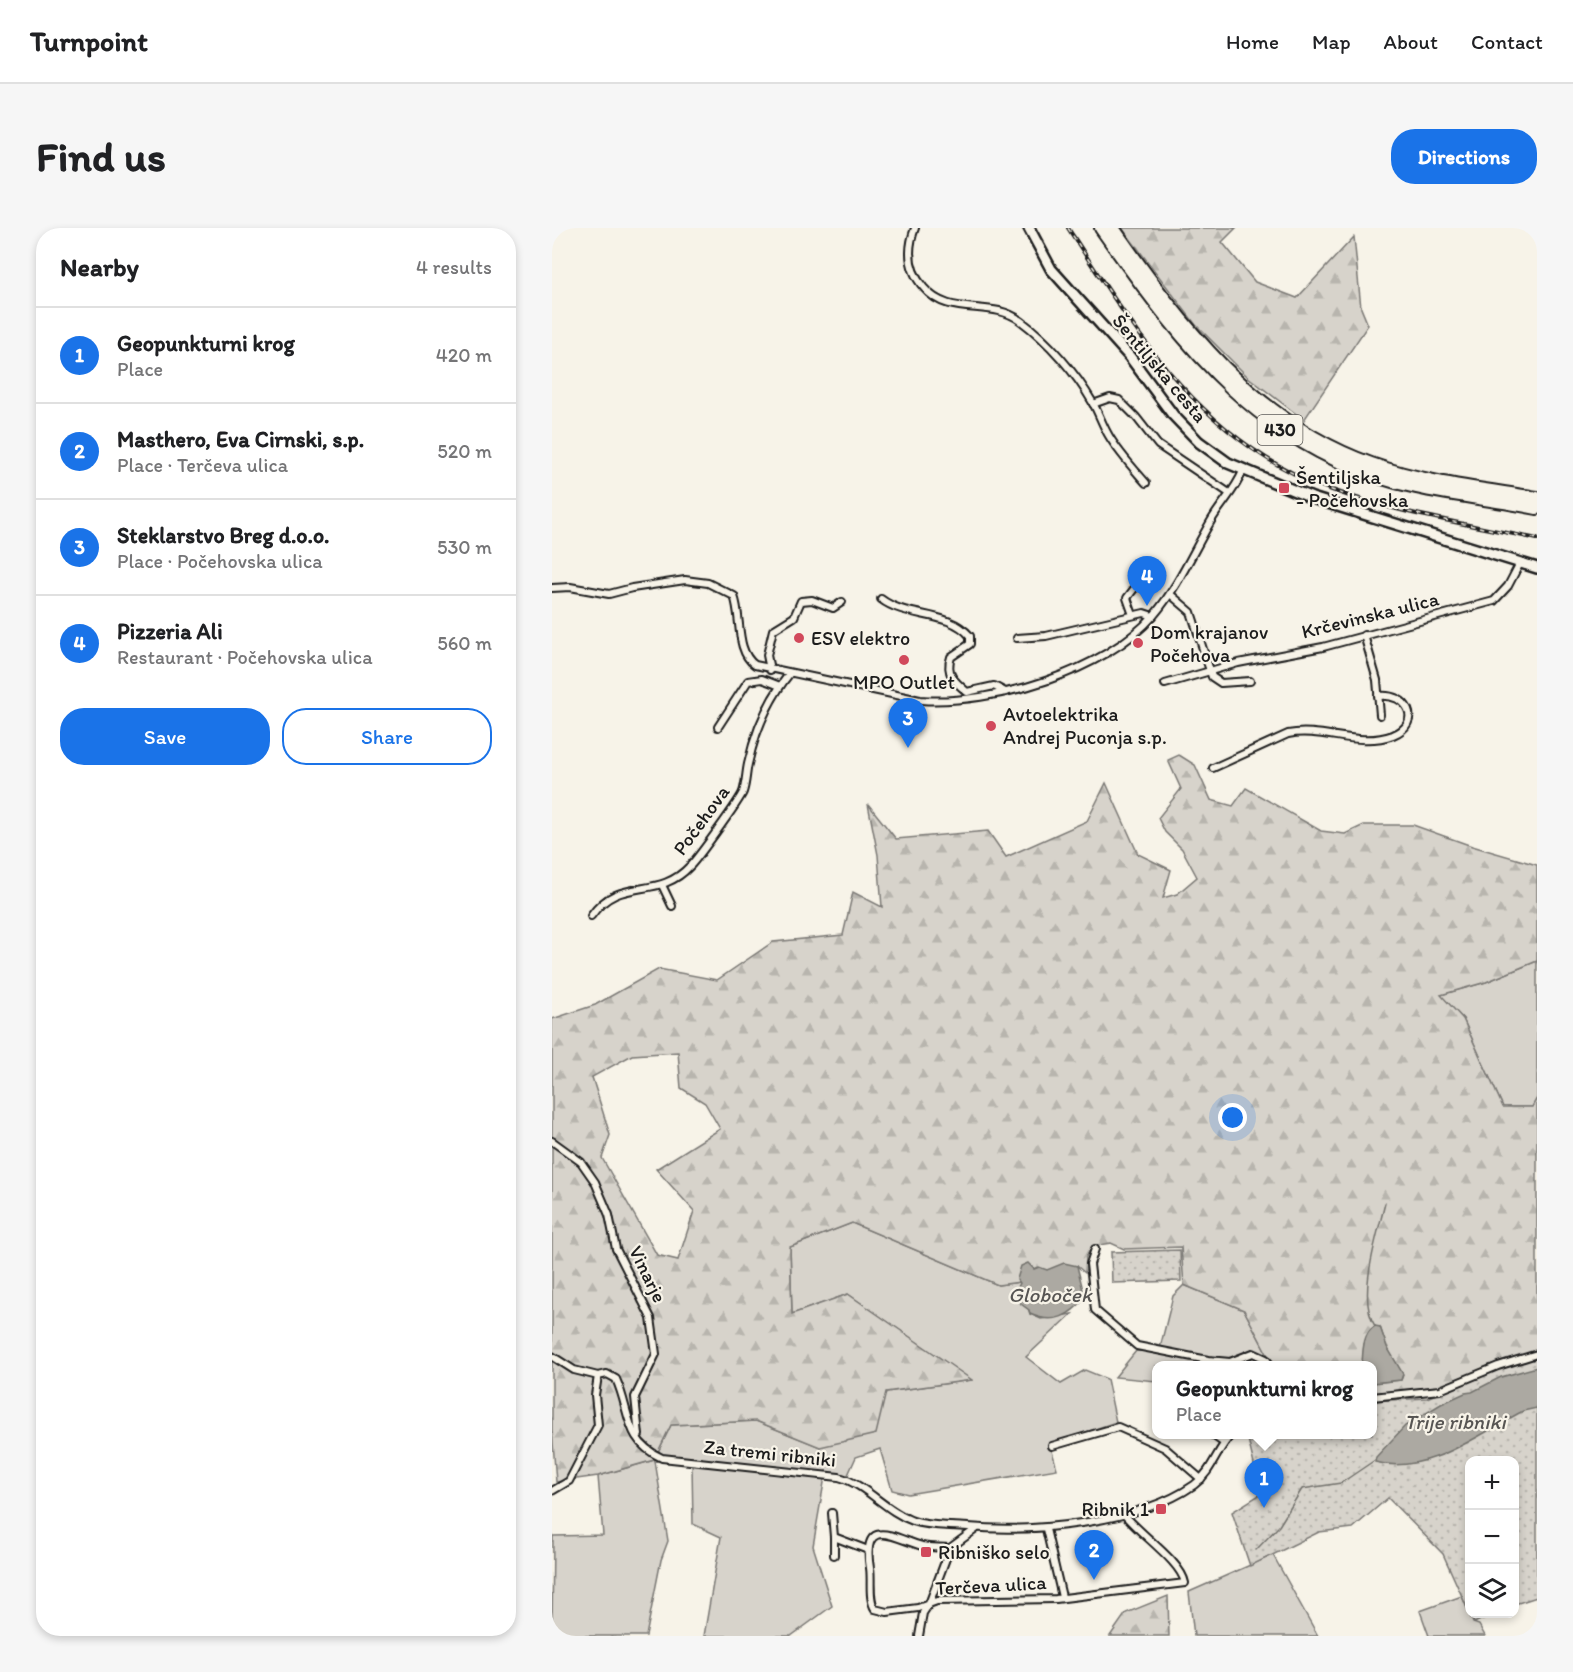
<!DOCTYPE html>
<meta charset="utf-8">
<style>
body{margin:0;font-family:Itim,sans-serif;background:#f6f6f6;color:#202124}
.controls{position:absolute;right:18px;bottom:18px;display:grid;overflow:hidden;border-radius:12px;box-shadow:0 3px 9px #0003}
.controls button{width:54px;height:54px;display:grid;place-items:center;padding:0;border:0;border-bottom:2px solid #e0e0e0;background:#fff;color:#202124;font:30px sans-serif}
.you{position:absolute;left:681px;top:890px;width:21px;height:21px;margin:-15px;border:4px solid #fff;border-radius:50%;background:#1a73e8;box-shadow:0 0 0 9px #1a73e833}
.badge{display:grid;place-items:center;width:39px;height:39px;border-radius:50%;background:#1a73e8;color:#fff;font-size:20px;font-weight:700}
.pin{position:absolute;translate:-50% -50px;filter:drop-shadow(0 2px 3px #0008)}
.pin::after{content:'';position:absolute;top:32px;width:21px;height:18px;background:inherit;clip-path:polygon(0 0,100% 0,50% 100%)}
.popup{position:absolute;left:600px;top:1133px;width:225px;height:78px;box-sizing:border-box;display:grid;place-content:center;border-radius:12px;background:#fff;filter:drop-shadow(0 2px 4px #0005);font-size:20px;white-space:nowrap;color:#757577}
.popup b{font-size:22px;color:#202124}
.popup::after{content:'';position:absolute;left:50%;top:100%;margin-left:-12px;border:12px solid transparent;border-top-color:#fff}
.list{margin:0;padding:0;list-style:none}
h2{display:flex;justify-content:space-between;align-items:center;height:78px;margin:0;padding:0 24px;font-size:26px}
h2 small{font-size:20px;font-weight:400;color:#757577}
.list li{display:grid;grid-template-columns:39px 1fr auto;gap:18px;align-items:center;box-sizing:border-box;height:96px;padding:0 24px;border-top:2px solid #e0e0e0}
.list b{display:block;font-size:22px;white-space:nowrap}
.list p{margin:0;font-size:20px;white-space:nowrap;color:#757577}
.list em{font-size:20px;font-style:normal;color:#757577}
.actions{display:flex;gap:12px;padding:18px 24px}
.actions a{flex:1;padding:14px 0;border:2px solid #1a73e8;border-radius:24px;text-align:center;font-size:21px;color:#1a73e8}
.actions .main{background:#1a73e8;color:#fff}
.icon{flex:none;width:33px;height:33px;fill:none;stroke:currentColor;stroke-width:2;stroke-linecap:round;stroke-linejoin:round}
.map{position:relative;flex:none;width:985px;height:1408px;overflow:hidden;border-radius:24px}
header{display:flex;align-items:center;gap:36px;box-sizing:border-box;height:84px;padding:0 30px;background:#fff;border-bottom:2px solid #e0e0e0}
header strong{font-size:28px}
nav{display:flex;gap:33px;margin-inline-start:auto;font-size:21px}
.intro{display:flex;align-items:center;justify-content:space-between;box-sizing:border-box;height:144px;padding:0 36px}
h1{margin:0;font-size:42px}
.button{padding:15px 27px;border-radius:24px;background:#1a73e8;color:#fff;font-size:21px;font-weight:700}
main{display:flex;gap:36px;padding:0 36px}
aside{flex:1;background:#fff;border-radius:24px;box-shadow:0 3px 9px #0003}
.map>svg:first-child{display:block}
.grass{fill:#d7d3cb;stroke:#7a7874;stroke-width:1.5}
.forest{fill:url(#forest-firs);stroke:#7a7874;stroke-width:1.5;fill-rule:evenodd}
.park{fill:url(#park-dots);stroke:#7a7874;stroke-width:1.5}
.water{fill:#aca9a2;stroke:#72716c;stroke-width:1.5}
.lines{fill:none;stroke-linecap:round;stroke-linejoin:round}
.stream{stroke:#72716c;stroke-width:1.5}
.street-casing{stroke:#1c1c1c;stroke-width:10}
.secondary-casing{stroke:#1c1c1c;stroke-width:14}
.highway-casing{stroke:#1c1c1c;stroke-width:16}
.street{stroke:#f7f3e8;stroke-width:6}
.secondary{stroke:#f7f3e8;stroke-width:9}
.highway{stroke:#f7f3e8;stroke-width:12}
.rail-casing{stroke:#1c1c1c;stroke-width:4}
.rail{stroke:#f7f3e8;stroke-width:1.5;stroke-dasharray:4.5;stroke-linecap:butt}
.poi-dot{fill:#d1495b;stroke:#f7f3e8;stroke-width:2}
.labels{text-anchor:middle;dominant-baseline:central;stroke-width:4.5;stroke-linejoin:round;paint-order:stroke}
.shield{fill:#f7f3e8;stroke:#5e5c59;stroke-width:1.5}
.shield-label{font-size:18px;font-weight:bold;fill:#1c1c1c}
.street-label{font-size:20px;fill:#1c1c1c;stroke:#f7f3e8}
.poi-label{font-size:20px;fill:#1c1c1c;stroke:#f7f3e8;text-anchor:start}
.water-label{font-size:21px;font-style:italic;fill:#565452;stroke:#f7f3e8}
</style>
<header>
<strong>Turnpoint</strong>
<nav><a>Home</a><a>Map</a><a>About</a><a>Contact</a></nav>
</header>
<div class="intro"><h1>Find us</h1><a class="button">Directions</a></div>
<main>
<aside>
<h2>Nearby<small>4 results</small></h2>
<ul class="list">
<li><span class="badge">1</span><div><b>Geopunkturni krog</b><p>Place</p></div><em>420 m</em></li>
<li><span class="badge">2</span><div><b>Masthero, Eva Cirnski, s.p.</b><p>Place · Terčeva ulica</p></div><em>520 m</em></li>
<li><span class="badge">3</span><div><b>Steklarstvo Breg d.o.o.</b><p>Place · Počehovska ulica</p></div><em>530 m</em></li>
<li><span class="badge">4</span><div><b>Pizzeria Ali</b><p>Restaurant · Počehovska ulica</p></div><em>560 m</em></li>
</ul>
<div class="actions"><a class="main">Save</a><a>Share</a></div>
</aside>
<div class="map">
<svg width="985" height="1408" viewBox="0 0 985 1408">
<defs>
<pattern id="forest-firs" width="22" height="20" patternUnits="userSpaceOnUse" patternTransform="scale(1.5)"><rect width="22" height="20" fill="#d7d3cb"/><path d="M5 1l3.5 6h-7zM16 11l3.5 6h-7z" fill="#b8b5ae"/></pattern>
<pattern id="park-dots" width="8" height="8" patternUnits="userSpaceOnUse" patternTransform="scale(1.5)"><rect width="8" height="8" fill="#d7d3cb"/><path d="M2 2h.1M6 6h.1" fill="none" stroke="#b8b5ae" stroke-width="1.8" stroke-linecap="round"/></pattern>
</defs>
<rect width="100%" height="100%" fill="#f7f3e8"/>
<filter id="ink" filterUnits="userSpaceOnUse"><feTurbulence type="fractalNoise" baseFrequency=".0167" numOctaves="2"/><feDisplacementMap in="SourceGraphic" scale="12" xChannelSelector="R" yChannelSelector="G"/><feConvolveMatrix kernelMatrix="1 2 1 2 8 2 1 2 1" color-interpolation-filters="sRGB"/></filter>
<g filter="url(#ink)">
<!-- grass -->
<g class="grass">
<path d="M985,733V870L980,879H951L911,791L888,767L934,754Z"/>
<path d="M300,995L446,1057L468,1054L478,1086L489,1091L520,1086L474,1129L509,1156L533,1142L555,1151L564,1194L498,1216L505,1241L356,1266L340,1262L328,1221L304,1229L295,1249L274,1243L261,1318L280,1378L239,1408H152L169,1309L141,1296L140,1236L103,1233L116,1313L109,1332L94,1408H0L1,1308L51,1307L46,1248L102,1232L119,1197L204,1193L268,1219L334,1164L419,1152L296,1066L240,1086L238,1019Z"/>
<path d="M632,1057L692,1082L721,1137L604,1138V1153L563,1149L584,1123L607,1124L621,1068Z"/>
<path d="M721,1327L766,1408H642L637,1364Z"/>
<path d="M910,1368L921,1395L927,1397L933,1408H877L868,1383Z"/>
</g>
<!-- forest -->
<g class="forest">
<path d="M570,0H684L670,14L703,54L745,70L802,9L809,80L816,97L752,192L696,149L644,97Z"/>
<path d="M627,527L643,537L659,572L681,578L694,560L769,603L793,606L812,597H861L920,618L985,637V733L934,754L889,767L911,791L951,879H980L985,870V1123L938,1137L887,1161L820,1166V1155L849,1152L851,1147L835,1120L828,1099L812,1116L810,1137H721L692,1082L632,1057L629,1019L572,1021L559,1015L540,1018L534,1029L533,1045L525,1038L468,1054L446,1057L300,995L238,1019L240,1086L296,1066L420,1152L334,1164L324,1206L268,1219L204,1193L119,1197L102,1232L46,1248L4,1254L0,1201V791L43,777L107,741L165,752L221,714L291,707L301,664L330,679L326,627L316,576L344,611L436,603L454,629L535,593L554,555L586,626L619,642L611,670L625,666L645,649L630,621L613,604L606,590L629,561L616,532ZM126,824L129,860L153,875L168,901L104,941L142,983L126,1032L105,1027L50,930L58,907L40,849L80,827Z"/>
<path d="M616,1368L617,1408H558L574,1385Z"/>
</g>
<!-- park -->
<g class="park">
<path d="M628,1022L629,1053L560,1055L559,1024Z"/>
<path d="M985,1130V1369L963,1376V1232H918V1386H942L922,1395L891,1326L836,1270L801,1300L767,1304L698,1338L680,1284L709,1266L695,1207L820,1206V1173L875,1170L934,1144Z"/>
</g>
<!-- water -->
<g class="water">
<path d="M476,1035L482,1041L487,1039L495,1042L512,1035L525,1038L533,1070C518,1088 502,1097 478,1086L477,1082L469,1076L464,1063L468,1055L465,1051L469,1038Z"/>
<path d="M823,1098L828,1099L835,1119L851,1146L849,1152L820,1155V1138L810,1137C811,1124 810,1106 823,1098Z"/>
<path d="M985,1139V1180L971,1183C927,1206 875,1248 823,1234L824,1229L853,1198L889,1176L913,1165L920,1164L949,1149Z"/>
</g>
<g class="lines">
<!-- stream -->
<g class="stream">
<path d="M823,1098C804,1070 826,1006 833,975"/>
<path d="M704,1322L727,1298L750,1261L789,1255L823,1232"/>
</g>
<!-- street casing -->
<g class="street-casing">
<g id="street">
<path d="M363,0C355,21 356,42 372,60C398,91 439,70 469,93C496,113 524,145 541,175C547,186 551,198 557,208C567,225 581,240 594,255"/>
<path d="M541,176L558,170L567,172L584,189L606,217L677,265"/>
<path d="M0,360L18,359L57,366L80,360L133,352L156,355L182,368C190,389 183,423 203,437L368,472C441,477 553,444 602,387C626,359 641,324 659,293C669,276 684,261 691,243"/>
<path d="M618,366L639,384L660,449L669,455L698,453"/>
<path d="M329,371C355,391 396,382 418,408V416L399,429C393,446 403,454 415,464L442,458L453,464"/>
<path d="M581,387L575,370L598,340"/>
<path d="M812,407L825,452L828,487"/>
<path d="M465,410L494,408L592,385L601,388"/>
<path d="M218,442L215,427L221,402L242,389L249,373L260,372L281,380L290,374"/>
<path d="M613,456L686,435L771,419L942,373L956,358L968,335"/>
<path d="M166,499L196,453L210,451L228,458"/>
<path d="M661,540L736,506C771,499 806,520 841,507C871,495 856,464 826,468"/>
<path d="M110,657L120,678"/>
<path d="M39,688C68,646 105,674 138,638C146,630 188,572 191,564C194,555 194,545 196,536C203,504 217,471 238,445"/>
<path d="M0,913L29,934L43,954L57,987L64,1021L99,1090L104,1126L83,1169L87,1207L85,1209"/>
<path d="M543,1021L538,1036L543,1082L585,1118L656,1132L678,1134"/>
<path d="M0,1128L22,1142L46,1148"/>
<path d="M678,1134L701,1125L714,1131L719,1138"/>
<path d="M820,1169L888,1162L946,1138L985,1126"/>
<path d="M659,1206L672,1215"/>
<path d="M500,1218L566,1199L613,1220L649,1251"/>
<path d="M0,1263L17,1253L46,1197L43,1167L46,1148L55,1146L64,1151C79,1184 72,1213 110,1230L287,1249C315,1257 333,1283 361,1293C379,1299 397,1297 416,1299C480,1305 588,1295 642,1257C661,1243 664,1222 680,1206"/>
<path d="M280,1285L282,1309L316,1322"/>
<path d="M494,1301L510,1369"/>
<path d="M398,1320C389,1319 379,1320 370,1318C344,1311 309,1286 318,1340C320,1352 316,1370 323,1381L335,1384L366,1380L385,1373L504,1371L633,1355C629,1333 586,1305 571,1285"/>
<path d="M282,1327V1309"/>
<path d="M367,1408L371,1385L377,1376L398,1320L424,1301"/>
</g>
</g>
<!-- secondary casing -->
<g class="secondary-casing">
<path id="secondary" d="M477,0L499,41L578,129L621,187L647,214L676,235L760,270L985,340"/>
</g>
<!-- highway casing -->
<g class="highway-casing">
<g id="highway">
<path d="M549,0C633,119 713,226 864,259C904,268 945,272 985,280"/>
<path d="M561,0C629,98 703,195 819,236C872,255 930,261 985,270"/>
</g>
</g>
<!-- street -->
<use href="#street" class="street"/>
<!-- secondary -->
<use href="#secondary" class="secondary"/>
<!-- highway -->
<use href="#highway" class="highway"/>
<!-- rail casing -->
<g class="rail-casing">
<path id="rail" d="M516,0C585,107 652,215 777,261C844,285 916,296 985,311"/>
</g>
<!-- rail -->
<use href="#rail" class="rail"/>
</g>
</g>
<!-- markers -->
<g class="poi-dot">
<rect x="726" y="254" width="12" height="12" rx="3"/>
<circle cx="247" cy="410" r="6"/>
<circle cx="586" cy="415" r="6"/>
<circle cx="352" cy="432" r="6"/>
<circle cx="439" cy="498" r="6"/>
<rect x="603" y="1275" width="12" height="12" rx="3"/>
<rect x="368" y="1318" width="12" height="12" rx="3"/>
</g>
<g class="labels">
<!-- shield labels -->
<rect class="shield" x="705.5" y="187" width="45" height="30" rx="4.5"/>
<g class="shield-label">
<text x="728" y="202">430</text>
</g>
<!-- street labels -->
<g class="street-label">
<text transform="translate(608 140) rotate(50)">Šentiljska cesta</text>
<text transform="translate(818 387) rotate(-14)">Krčevinska ulica</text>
<text transform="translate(149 592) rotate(-54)">Počehova</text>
<text transform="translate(96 1046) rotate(64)">Vinarje</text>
<text transform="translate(218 1225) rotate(6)">Za tremi ribniki</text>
<text transform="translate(439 1357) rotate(-3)">Terčeva ulica</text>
</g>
<!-- poi labels -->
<g class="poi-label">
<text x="744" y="249">Šentiljska<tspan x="744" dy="23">- Počehovska</tspan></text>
<text x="598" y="404">Dom krajanov<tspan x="598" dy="23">Počehova</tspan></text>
<text x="259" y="410">ESV elektro</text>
<text x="352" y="454" text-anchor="middle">MPO Outlet</text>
<text x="451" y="486">Avtoelektrika<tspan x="451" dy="23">Andrej Puconja s.p.</tspan></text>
<text x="597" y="1281" text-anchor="end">Ribnik 1</text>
<text x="386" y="1324">Ribniško selo</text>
</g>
<!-- water labels -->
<g class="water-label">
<text x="498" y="1066">Globoček</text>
<text x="903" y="1193">Trije ribniki</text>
</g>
</g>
</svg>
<div class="controls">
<button>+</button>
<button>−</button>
<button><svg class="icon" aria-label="layers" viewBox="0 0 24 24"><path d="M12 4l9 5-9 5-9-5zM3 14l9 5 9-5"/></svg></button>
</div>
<div class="you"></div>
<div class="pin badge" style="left:712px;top:1280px">1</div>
<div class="popup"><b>Geopunkturni krog</b>Place</div>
<div class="pin badge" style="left:542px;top:1352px">2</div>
<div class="pin badge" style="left:356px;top:520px">3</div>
<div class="pin badge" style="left:595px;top:378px">4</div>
</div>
</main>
